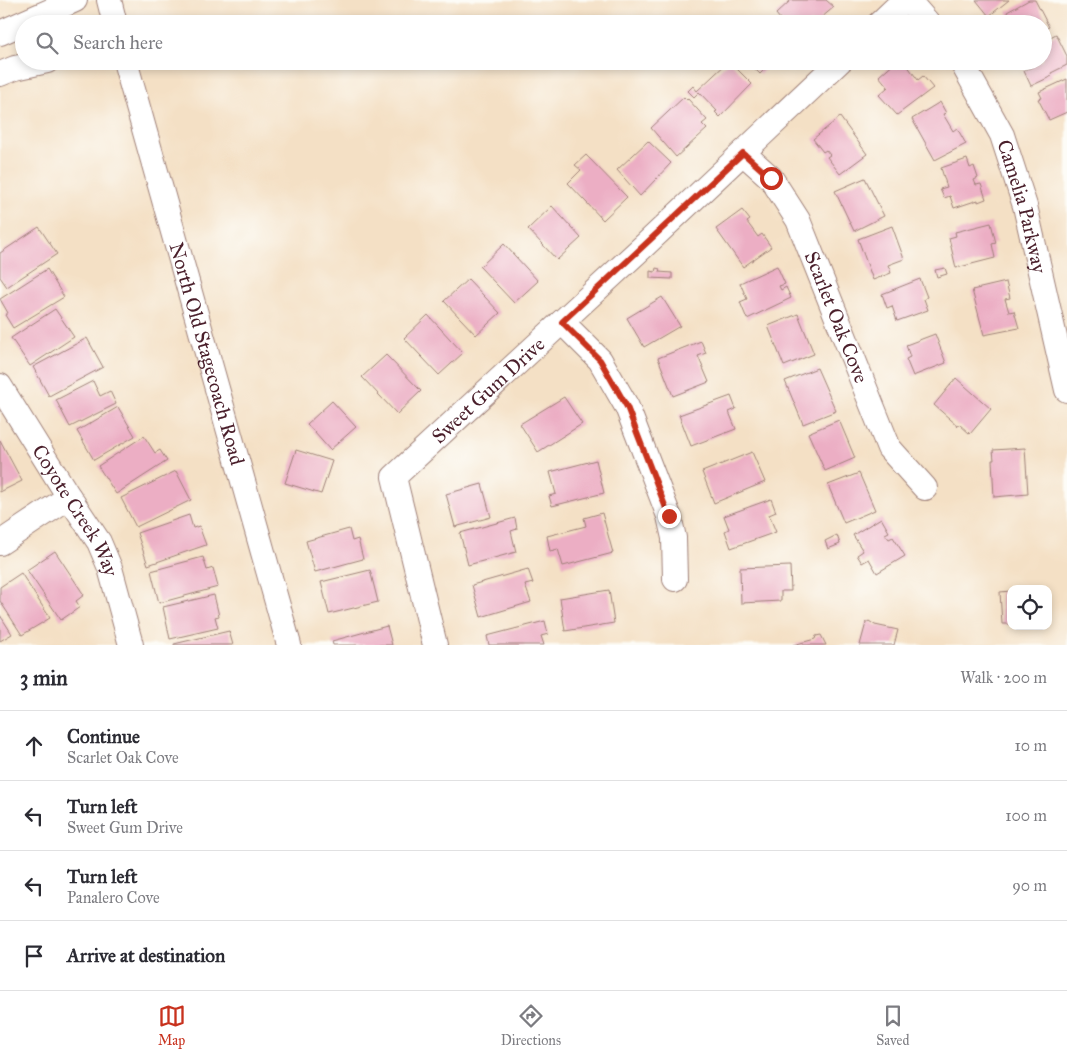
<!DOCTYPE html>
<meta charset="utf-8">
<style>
body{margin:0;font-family:"IM FELL Great Primer",serif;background:#f7f7f7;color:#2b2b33}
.controls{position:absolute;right:15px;bottom:15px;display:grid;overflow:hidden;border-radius:10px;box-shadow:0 2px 8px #0003}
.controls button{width:45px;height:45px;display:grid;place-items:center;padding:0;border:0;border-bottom:1px solid #e1e1e2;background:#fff;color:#2b2b33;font:25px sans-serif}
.stop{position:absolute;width:15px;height:15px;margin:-11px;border:4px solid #c8321e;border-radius:50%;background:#fff}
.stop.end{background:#c8321e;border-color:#fff;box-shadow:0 1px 5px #0008}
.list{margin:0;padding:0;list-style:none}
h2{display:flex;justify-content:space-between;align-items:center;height:65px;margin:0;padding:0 20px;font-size:21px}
h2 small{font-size:16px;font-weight:400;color:#7c7c81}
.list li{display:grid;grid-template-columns:32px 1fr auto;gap:15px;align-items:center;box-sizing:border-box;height:70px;padding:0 20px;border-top:1px solid #e1e1e2}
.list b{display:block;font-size:19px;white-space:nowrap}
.list p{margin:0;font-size:16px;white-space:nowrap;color:#7c7c81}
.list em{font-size:16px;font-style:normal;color:#7c7c81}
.icon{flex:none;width:28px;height:28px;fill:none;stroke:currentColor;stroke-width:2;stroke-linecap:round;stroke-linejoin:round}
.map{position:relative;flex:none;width:1067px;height:645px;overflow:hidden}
.search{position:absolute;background:#fff;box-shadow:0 2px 8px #0003;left:15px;right:15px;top:15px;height:55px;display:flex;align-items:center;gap:12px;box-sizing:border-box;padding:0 18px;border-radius:28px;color:#7c7c81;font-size:19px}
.sheet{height:345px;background:#fff}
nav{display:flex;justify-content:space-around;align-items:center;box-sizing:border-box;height:70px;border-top:1px solid #e1e1e2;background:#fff;font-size:14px;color:#7c7c81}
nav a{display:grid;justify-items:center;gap:2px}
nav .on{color:#c8321e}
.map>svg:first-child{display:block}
.building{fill:#ecaec4}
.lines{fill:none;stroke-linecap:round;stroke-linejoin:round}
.minor-casing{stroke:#9f8078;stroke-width:26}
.minor{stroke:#fff;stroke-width:24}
.route{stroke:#c8321e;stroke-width:6}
.labels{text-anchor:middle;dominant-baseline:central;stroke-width:4;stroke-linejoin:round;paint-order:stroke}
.street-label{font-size:20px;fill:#4a1f2b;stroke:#fdfcf7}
</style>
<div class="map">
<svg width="1067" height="645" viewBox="0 0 1067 645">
<rect width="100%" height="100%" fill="#fdfcf7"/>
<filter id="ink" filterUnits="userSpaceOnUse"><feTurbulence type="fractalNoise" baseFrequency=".02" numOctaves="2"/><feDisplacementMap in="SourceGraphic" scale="10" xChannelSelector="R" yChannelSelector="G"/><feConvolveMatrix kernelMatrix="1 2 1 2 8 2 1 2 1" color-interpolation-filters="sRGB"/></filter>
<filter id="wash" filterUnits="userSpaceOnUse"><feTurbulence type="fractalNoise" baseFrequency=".0096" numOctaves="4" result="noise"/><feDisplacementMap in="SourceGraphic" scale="20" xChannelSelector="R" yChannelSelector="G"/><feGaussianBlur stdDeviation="1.12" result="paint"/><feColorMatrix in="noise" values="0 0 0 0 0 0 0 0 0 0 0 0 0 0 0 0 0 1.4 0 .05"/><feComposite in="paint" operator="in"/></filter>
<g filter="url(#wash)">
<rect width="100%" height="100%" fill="#f4e0c5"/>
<g id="blocks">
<!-- building -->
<g class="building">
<path d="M791,0H826L834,7L821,18L823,20L819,24H814L812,22L809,24H784L776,14Z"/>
<path d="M976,0H1009L989,16Z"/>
<path d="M1029,0H1035L1049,27L1043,30V24H1015L1013,20L1011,21L1007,12Z"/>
<path d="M1056,34L1067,56V65L1051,73L1052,76L1031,86L1024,71L1038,63V61H1043V41Z"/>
<path d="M729,61L752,84L720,117L715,112L717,111L699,92L694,97L688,91L693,86L697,91Z"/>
<path d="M747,61H781L774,68L770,64L760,74Z"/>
<path d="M896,61H904L918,80L923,76L933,88L897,115L879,95L888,87L879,76Z"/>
<path d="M1067,79V112L1049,120L1038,99L1042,98L1039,92Z"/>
<path d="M684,97L687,100L688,99L707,120L702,124L707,129L676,157L651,128Z"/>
<path d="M940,102L946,113L943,114L953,131L957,128L966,144L935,160L912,119Z"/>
<path d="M840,117L867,154L840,174L827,157L830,155L826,150L823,152L813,139Z"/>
<path d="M648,141L671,163L640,196L617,170Z"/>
<path d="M586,155L627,197L603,220L568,183L581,170L575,165Z"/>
<path d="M967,159L970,168L974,166L978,178L974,180L976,185L981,184L986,199L978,202V200L954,208L950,196L944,198L940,189L947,187L941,168Z"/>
<path d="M865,178L884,216L854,231L835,191Z"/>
<path d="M552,206L581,238L557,260L528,229Z"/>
<path d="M742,210L750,220L747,222L758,237L762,234L771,247L743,267L716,229Z"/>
<path d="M991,223L996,243L992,244L995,258L956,268L949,238L956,236L955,232Z"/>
<path d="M892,226L904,259L888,265L891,273L873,280L858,239Z"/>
<path d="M39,227L57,254L7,287L0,277V253Z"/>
<path d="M504,244L538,281L514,303L480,267Z"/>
<path d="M777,266L785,284L779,286L781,290L786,287L791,298L747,319L740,302L747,299L740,283Z"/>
<path d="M656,268L660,269L659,272L672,273V279L650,278V271L655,272Z"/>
<path d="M945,268L947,274L937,277L935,270Z"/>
<path d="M47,269L64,297L13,328L5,315L8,313L0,299Z"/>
<path d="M468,279L500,313L476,335L444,301Z"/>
<path d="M920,279L927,297L924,299L928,310L897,321L892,306L887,308L882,294Z"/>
<path d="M1006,282L1010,298L1005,299L1009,312L1014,311L1019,328L984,335L972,290Z"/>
<path d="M662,297L680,326L644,347L627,318Z"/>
<path d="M55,309L74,337L30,366L11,338Z"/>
<path d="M798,314L814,354L784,366L768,326Z"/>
<path d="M428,315L463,353L439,375L404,338Z"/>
<path d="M935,334L946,363L913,376L906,359L910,357L906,345Z"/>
<path d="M87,338L103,367L49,396L33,367Z"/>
<path d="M701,341L706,353L698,356L709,382L673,396L658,358Z"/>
<path d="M386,355L421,391L397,414L362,377Z"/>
<path d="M817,368L836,411L803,424L785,381Z"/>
<path d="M956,378L991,409L970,434L959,424L958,426L934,405Z"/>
<path d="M93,381L100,396L110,391L116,404L70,427L56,400Z"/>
<path d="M731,396L736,409L729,412L736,429L691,446L679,415Z"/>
<path d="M564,397L582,424L538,452L520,424Z"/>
<path d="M332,401L356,427L330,450L307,424Z"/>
<path d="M118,407L135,436L94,460L77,431Z"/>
<path d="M839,420L855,458L825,471L808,433Z"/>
<path d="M144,436L155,453L160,450L167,461L116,494L98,466Z"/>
<path d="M0,440L22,481L0,492Z"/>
<path d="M1025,448L1028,494L994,497L992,460H994L993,450Z"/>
<path d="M296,450L332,461L321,494L285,483Z"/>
<path d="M752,452L765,482L714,503L702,472Z"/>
<path d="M596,460L604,493L552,506L549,496L556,494L550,472Z"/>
<path d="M176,471L191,500L136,527L121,498Z"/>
<path d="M859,473L875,510L844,523L828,485Z"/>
<path d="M482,484L491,517L455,527L446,494Z"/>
<path d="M771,499L776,512L769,515L776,532L731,548L725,531L729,529L724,516Z"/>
<path d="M602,513L613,553L563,566L558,549L550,551L547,536L586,526L584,518Z"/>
<path d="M189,515L193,528L199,526L206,545L148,565L137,533Z"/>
<path d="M515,518L517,529L511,531L516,552L468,565L460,533Z"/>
<path d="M881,518L889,532L885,534L889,539L893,537L905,556L877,573L869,559L862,563L857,555L863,551L853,535Z"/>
<path d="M349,529L352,541L358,539L363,559L315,572L306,541Z"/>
<path d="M837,535L840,544L828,549L825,541Z"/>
<path d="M55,551L84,595L76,601L80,607L61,620L27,570Z"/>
<path d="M203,557L207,570L213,568L218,587L159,603L151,571Z"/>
<path d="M790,566L791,591H781V601L741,603L740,568Z"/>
<path d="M528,569L533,583L525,585L531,602L481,617L472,585Z"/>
<path d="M370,570L378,602L329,614L321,582Z"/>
<path d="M21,573L50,618L22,635L0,601V587Z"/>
<path d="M609,590L614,623L565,631L560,598Z"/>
<path d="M1011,591V624H1002L1000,592Z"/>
<path d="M214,595L219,616L215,617L218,628L170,639L163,607Z"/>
<path d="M0,615L12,634L0,641Z"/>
<path d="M545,621L548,634L541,636L544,645H489L487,636Z"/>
<path d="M869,621L875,625L898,630L894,645H860L866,623Z"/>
<path d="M387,626L392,645H333L332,641Z"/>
<path d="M229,631L233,645H174V644Z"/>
<path d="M821,635L826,645H793L815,639L816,636Z"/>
</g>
</g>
</g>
<g filter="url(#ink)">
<use href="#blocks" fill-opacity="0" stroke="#9f8078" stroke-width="1"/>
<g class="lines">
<!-- minor casing -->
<g class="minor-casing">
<g id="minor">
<path d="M109,0L115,24"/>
<path d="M908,0L929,24"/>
<path d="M879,24L904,0"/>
<path d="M0,33L75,0"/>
<path id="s1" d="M125,61L289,645"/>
<path id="s2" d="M961,61L1002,135L1025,206L1067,390"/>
<path d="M0,74L15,68L47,61"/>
<path id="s3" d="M743,153L771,178L798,220L889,448L925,488"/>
<path d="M562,322L600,360L627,407L669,516L674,538L675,579"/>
<path id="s4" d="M0,386L69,497L99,542L110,568L131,645"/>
<path d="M0,543L69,497"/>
<path id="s5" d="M435,645L394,477L646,244L840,61"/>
</g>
</g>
<!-- minor -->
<use href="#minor" class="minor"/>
</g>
</g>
<g class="lines" filter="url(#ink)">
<!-- route -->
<path class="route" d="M669,516L627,407L600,360L562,322L743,153L771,178"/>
</g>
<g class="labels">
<!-- street labels -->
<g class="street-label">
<text stroke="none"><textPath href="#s2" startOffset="159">Camelia Parkway</textPath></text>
<text stroke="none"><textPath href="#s3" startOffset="192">Scarlet Oak Cove</textPath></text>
<text stroke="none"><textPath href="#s1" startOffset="304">North Old Stagecoach Road</textPath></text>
<text stroke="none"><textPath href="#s5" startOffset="301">Sweet Gum Drive</textPath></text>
<text stroke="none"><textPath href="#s4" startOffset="146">Coyote Creek Way</textPath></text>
</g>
</g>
</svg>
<div class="controls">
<button><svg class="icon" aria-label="locate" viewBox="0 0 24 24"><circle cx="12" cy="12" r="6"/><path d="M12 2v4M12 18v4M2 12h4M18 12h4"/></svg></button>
</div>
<div class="stop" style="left:771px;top:178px"></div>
<div class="stop end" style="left:669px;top:516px"></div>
<div class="search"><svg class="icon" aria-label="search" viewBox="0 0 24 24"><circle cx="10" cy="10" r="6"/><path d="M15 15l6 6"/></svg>Search here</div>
</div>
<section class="sheet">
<h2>3 min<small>Walk · 200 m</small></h2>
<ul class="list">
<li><svg class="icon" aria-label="ahead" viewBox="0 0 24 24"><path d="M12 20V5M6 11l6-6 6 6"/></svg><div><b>Continue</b><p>Scarlet Oak Cove</p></div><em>10 m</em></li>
<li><svg class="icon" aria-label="left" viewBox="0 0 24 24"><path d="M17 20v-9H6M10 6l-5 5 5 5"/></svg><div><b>Turn left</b><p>Sweet Gum Drive</p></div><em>100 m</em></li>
<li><svg class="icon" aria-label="left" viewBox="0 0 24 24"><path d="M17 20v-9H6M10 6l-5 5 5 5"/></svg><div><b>Turn left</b><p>Panalero Cove</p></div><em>90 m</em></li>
<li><svg class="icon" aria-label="arrive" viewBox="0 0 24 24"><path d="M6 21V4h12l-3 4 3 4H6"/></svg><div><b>Arrive at destination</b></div></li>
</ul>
</section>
<nav>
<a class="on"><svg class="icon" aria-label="map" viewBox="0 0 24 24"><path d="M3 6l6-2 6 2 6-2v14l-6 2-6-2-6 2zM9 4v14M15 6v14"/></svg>Map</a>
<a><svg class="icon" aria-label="directions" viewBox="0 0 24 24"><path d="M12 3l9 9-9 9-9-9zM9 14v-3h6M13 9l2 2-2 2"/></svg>Directions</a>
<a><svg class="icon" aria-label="saved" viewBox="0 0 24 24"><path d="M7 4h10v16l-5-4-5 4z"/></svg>Saved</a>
</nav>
